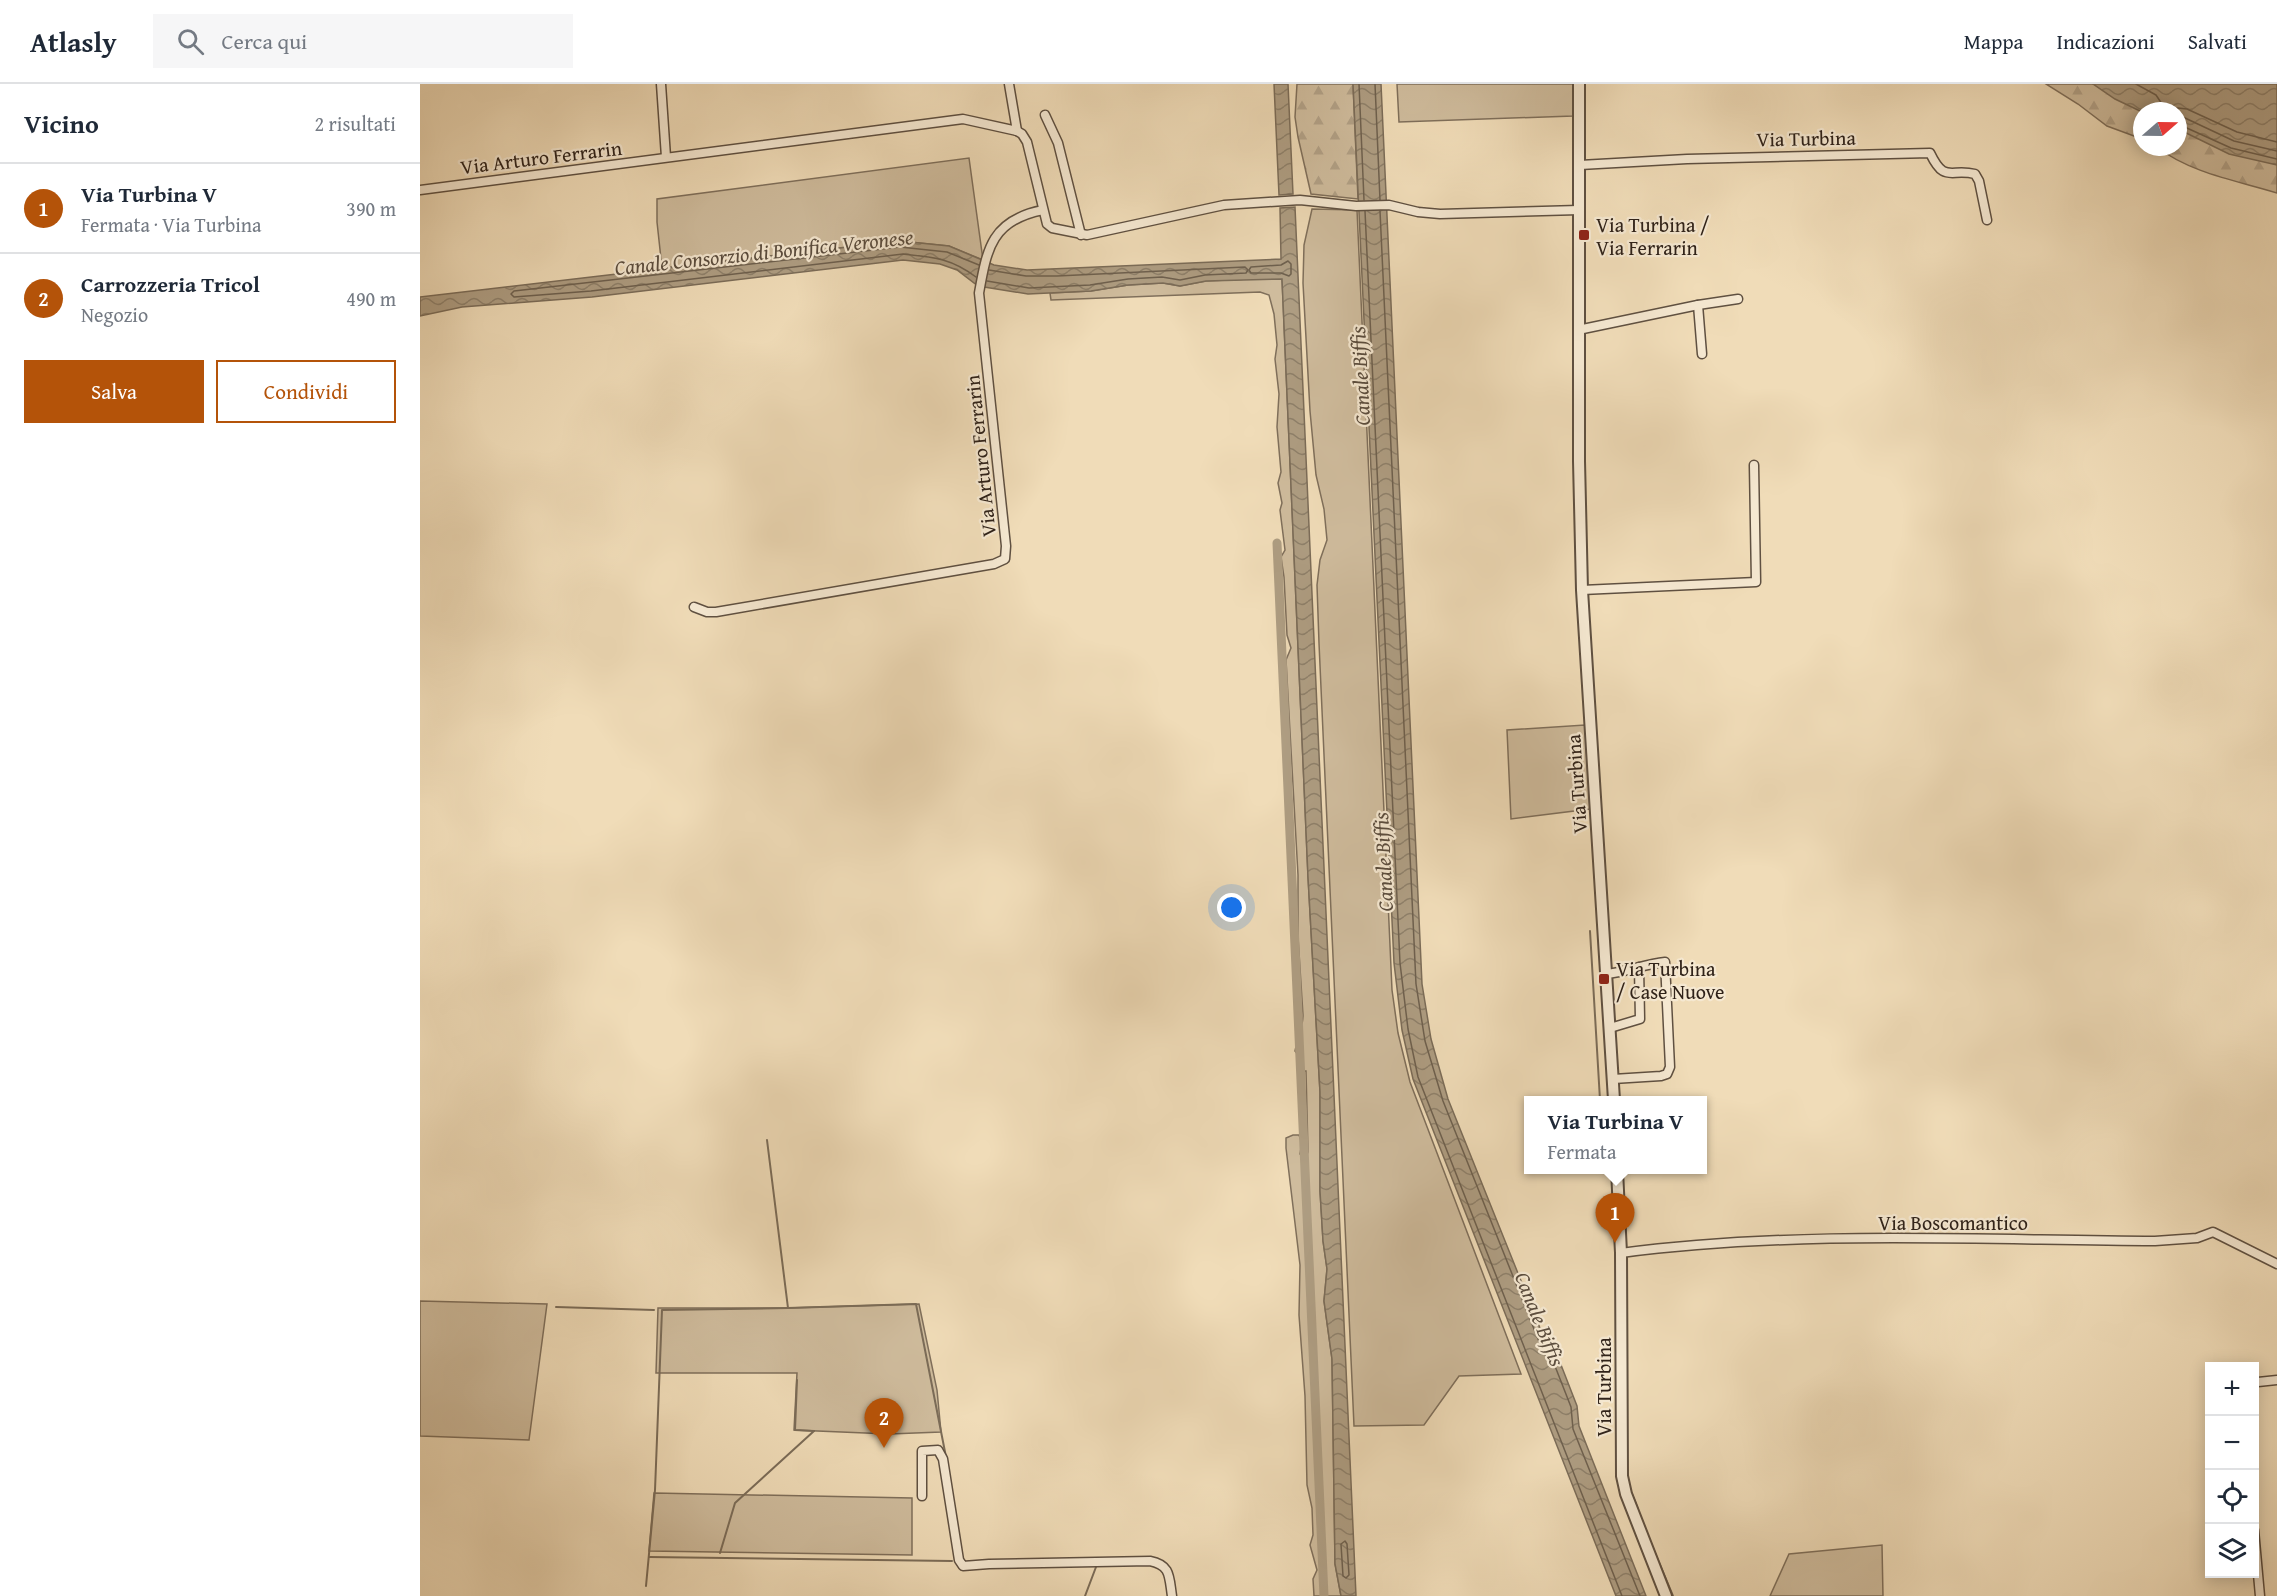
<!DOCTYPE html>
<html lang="it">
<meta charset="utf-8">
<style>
body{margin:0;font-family:"Gentium Book Plus",serif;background:#f6f6f7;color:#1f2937}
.controls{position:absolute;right:18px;bottom:18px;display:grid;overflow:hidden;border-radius:0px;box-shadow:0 3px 15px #0003}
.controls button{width:54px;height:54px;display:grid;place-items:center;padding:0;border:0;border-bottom:2px solid #e0e1e3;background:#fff;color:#1f2937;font:30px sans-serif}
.compass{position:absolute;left:1713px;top:18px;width:54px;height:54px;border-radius:50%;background:#fff;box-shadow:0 3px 15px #0003;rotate:70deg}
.you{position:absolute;left:812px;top:824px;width:21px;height:21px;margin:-15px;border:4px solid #fff;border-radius:50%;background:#1a73e8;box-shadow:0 0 0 9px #1a73e833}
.badge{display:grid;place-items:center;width:39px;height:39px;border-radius:50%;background:#b45309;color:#fff;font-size:20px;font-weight:700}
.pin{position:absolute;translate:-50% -50px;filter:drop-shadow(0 2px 3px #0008)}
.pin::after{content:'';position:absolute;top:32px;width:21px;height:18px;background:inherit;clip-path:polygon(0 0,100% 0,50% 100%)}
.popup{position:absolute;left:1104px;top:1012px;width:183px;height:78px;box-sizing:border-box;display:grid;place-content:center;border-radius:0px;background:#fff;filter:drop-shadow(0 2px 4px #0005);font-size:20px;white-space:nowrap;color:#747a83}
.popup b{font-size:22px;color:#1f2937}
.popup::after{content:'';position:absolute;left:50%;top:100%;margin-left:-12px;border:12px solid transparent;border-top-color:#fff}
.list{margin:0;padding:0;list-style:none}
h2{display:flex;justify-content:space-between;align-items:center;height:78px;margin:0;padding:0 24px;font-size:26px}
h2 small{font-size:20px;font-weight:400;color:#747a83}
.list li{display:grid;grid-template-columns:39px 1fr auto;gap:18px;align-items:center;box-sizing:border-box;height:90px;padding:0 24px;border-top:2px solid #e0e1e3}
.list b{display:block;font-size:22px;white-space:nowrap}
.list p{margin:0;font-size:20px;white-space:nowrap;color:#747a83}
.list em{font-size:20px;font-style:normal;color:#747a83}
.actions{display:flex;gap:12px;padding:18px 24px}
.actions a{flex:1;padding:14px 0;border:2px solid #b45309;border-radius:0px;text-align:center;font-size:21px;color:#b45309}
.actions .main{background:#b45309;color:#fff}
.icon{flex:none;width:33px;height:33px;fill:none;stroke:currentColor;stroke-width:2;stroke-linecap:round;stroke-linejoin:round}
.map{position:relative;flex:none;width:1857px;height:1512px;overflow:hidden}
header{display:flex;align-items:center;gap:36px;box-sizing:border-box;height:84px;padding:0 30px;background:#fff;border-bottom:2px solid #e0e1e3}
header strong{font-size:28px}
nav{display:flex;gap:33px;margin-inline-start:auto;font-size:21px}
.search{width:420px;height:54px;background:#f6f6f7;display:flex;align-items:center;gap:15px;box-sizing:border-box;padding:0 21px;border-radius:0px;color:#747a83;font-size:22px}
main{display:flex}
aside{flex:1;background:#fff}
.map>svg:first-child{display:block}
.grass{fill:#cfbc9d;stroke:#7f6f5b;stroke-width:1.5}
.forest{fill:url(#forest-firs);stroke:#7f6f5b;stroke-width:1.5}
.water{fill:url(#water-waves);stroke:#7b6c58;stroke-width:1.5}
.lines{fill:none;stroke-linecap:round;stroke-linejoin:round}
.shore{stroke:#6e604e;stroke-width:1.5}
.stream{stroke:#7b6c58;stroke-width:2}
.canal{stroke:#ae9d82;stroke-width:9}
.minor-casing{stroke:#5f5041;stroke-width:11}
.tertiary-casing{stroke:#5f5041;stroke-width:14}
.minor{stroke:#f5e8d1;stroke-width:8}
.tertiary{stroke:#f5e8d1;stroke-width:10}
.poi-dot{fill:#8f2418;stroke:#f5e8d1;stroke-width:2}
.labels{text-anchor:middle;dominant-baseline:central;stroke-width:4.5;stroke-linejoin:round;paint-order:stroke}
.street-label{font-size:20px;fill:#2f2219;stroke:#f5e8d1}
.poi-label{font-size:20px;fill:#2f2219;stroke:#f5e8d1;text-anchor:start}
.water-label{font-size:21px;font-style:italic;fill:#5b4d3e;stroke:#f5e8d1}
</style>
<header>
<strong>Atlasly</strong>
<div class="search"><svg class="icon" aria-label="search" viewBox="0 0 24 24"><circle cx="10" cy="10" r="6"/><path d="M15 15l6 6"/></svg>Cerca qui</div>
<nav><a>Mappa</a><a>Indicazioni</a><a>Salvati</a></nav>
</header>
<main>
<aside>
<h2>Vicino<small>2 risultati</small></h2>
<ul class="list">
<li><span class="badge">1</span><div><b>Via Turbina V</b><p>Fermata · Via Turbina</p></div><em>390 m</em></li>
<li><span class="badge">2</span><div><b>Carrozzeria Tricol</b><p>Negozio</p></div><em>490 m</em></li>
</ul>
<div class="actions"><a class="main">Salva</a><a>Condividi</a></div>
</aside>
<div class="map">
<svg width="1857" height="1512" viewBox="0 0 1857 1512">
<defs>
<pattern id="forest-firs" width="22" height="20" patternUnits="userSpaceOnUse" patternTransform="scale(1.5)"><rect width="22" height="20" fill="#cfbc9d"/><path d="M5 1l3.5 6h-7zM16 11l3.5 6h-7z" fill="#b2a187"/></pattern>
<pattern id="water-waves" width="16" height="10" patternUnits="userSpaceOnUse" patternTransform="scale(1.5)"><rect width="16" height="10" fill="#ae9d82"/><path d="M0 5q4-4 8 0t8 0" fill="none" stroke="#8e806a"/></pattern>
</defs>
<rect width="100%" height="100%" fill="#f0dcb8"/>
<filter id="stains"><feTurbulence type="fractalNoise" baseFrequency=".00333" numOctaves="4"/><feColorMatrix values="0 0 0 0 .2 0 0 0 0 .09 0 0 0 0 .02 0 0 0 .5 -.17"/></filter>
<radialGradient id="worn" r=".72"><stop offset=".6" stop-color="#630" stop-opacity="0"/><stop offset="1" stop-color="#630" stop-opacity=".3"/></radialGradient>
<!-- grass -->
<g class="grass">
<path d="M977,0H1153V32L979,38Z"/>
<path d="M549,74L563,176L529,162L480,157L242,184L237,138V115Z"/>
<path d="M892,125L937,126L972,906L978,949L990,998L1101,1290L1039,1292L1004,1341L934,1342L899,559L897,501L900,476L907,456L904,425L896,391L890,327L883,199L884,161Z"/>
<path d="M829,195H862L888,793L900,1008V1107L903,1157L907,1185L904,1217L912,1275L915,1480L921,1512H894L893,1495L897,1486L890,1461L893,1451L892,1424L887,1401L885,1312L879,1231L880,1181L866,1064V1054L873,1051H879L882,1059L880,1070L885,1075L888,1068L886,987H883L877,978L880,973L875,967C878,953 883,944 883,931L878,853V791L866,576L871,564L867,551L864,493L861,473L865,466L860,426L862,419L858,399L861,388L857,343L859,310L855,275L857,261L854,230L849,211L840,208L631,216L630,209L671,207L708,201L743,199L760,202L786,197Z"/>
<path d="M1165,641L1170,725L1091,735L1087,646Z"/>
<path d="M0,1217L127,1220L109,1356L0,1352Z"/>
<path d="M499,1220L517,1306L521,1348L469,1350L374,1346L377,1289H236L238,1224H367Z"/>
<path d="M234,1409L492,1414V1471L229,1467Z"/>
<path d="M1462,1461L1463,1512H1350L1369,1470Z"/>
</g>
<!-- forest -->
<g class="forest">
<path d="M877,0H933L938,115L891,110L878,53L875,33Z"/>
<path d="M1626,0H1713L1722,27V55L1687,42L1658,20Z"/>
<path d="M1758,28L1857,61V109C1818,97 1770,89 1737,63H1758Z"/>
</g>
<!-- water -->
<g class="water">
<path d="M854,0H868L873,110L859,111Z"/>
<path d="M933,0H961L1002,900L1011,955L1028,1015L1130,1269L1136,1268L1157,1322L1159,1342L1226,1512H1196L993,995L982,946L974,879Z"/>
<path d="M1673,0H1857V81L1809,70L1758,45V27L1722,28L1695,15Z"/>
<path d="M875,123L936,1512H921L915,1480L912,1275L904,1217L907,1185L903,1157L900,1107V1008L888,793L862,195L786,197L760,202L743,199L708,201L671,207L608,210L558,202L537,186L520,180L483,176L172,213L42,223L0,232V213L480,157L529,162L574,181L607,186L861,175L860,124Z"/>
</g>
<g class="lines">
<!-- shore -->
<g class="shore">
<path d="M939,0L944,116"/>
<path d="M955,0L960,116"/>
<path d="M1716,0L1736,11L1746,26L1758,24L1767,25L1817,48L1857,58"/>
<path d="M1758,33L1765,34L1814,57L1857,67"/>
<path d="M1758,40L1811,64L1857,75"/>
<path d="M945,127L980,879L988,945L998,993L1202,1512"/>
<path d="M960,127L996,900L1005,957L1023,1017L1124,1270L1133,1277L1151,1323L1153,1345L1220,1512"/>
<path d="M868,177L871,180V190L869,192L861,189H831L829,186L831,183L861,181Z"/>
<path d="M556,193C531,174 513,173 483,170L171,207L94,213L91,210L94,207L480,163L527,168L559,181"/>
<path d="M567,197L609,204L670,201L708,195L742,193L760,196L785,191L826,189L828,186L825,183L637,192H606L569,186"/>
<path d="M925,1457L927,1460L929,1491L926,1494L923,1492L921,1460Z"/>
</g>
<!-- stream -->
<g class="stream">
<path d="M1170,847L1180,1016"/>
<path d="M347,1056L368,1224L496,1220L526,1373"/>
<path d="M136,1223L234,1226"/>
<path d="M377,1296L375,1346L394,1347"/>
<path d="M1210,1405L1218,1425"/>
<path d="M1227,1450L1253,1512"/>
<path d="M300,1469L315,1419L394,1347"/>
<path d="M229,1473L532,1477"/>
<path d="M226,1502L235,1406L242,1226L368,1224"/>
<path d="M665,1512L676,1483"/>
</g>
<!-- canal -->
<path class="canal" d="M857,459L904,1512"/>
<!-- minor casing -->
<g class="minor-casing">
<g id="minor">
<path d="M241,0L246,73"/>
<path d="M589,0L597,47"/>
<path d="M625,31L638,59L661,151"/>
<path d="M1160,81L1267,75L1510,69C1525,100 1530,84 1555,90L1559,97L1567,136"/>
<path d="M0,106L543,35L597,47L602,50L607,58L627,140L632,144L667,151L804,121L880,116L936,122L969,121L998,128L1020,130L1159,126"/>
<path d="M1278,221L1282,270"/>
<path d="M1158,246L1278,221L1318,215"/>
<path d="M1162,506L1336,498L1334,381"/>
<path d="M274,523L287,528H296L574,480L585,475L586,462L559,209C567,164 572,136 623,126"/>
<path d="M1186,890C1207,888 1225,880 1245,878L1250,983L1247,990L1241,992L1193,995"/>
<path d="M1190,944L1220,935L1219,883"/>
<path d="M1201,1169C1377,1146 1557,1156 1735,1157L1777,1154L1793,1148L1857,1180"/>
<path d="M1838,1298L1857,1296"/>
<path d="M502,1412V1367L518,1366L523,1375L539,1476L543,1482L569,1480L730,1477C751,1481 749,1493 752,1512"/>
<path d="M1834,1446L1840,1512"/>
</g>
</g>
<!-- tertiary casing -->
<g class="tertiary-casing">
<g id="tertiary">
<path d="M1159,0V377L1162,506L1194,1016"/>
<path d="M1197,1086L1201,1169L1202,1392L1206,1410L1246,1512"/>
</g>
</g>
<!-- minor -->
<use href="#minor" class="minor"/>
<!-- tertiary -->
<use href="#tertiary" class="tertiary"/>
</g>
<!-- markers -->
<g class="poi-dot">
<rect x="1158" y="145" width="12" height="12" rx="3"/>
<rect x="1178" y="889" width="12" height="12" rx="3"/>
</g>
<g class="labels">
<!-- street labels -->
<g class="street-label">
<text transform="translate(1386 54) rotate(-1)">Via Turbina</text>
<text transform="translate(121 73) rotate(-7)">Via Arturo Ferrarin</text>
<text transform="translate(560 372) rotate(-96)">Via Arturo Ferrarin</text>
<text transform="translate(1156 700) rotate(-94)">Via Turbina</text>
<text x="1533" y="1138">Via Boscomantico</text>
<text transform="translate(1183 1303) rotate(-90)">Via Turbina</text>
</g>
<!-- poi labels -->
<g class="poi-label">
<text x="1176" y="140">Via Turbina /<tspan x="1176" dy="23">Via Ferrarin</tspan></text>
<text x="1196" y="884">Via Turbina<tspan x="1196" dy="23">/ Case Nuove</tspan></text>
</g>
<!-- water labels -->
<g class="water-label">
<text transform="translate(344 168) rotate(-6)">Canale Consorzio di Bonifica Veronese</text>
<text transform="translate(940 292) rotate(-93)">Canale Biffis</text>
<text transform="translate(963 778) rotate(-93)">Canale Biffis</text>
<text transform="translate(1120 1235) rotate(68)">Canale Biffis</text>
</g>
</g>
<rect width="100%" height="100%" filter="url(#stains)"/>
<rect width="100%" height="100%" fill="url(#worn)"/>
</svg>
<div class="controls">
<button>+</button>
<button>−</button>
<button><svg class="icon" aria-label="locate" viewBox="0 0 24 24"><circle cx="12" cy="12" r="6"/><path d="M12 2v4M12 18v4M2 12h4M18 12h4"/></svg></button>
<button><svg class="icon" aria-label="layers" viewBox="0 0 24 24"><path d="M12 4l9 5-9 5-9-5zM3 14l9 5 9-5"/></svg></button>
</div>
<svg class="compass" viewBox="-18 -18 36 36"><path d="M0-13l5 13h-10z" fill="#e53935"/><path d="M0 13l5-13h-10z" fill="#747a83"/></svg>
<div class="you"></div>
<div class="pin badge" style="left:1195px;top:1159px">1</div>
<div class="popup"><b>Via Turbina V</b>Fermata</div>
<div class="pin badge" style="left:464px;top:1364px">2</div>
</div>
</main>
